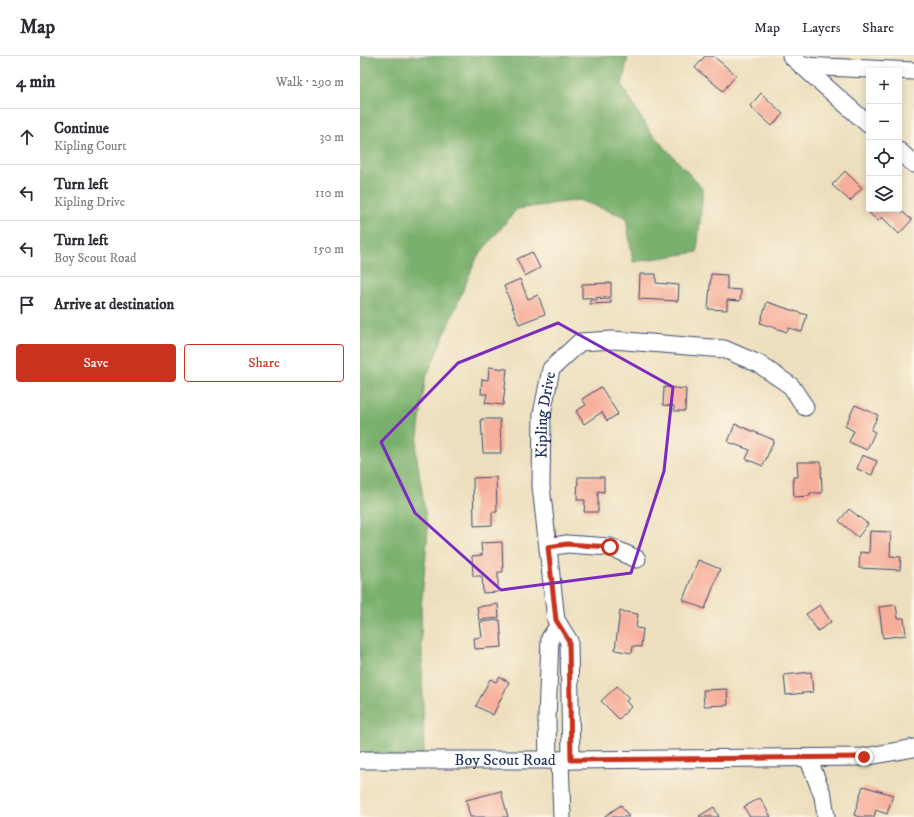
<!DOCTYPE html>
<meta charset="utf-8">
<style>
body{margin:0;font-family:"IM FELL DW Pica",serif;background:#f7f7f7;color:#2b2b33}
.controls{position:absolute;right:12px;top:12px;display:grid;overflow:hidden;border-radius:4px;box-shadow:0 2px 10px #0003}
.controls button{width:36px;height:36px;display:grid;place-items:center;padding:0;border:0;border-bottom:1px solid #e1e1e2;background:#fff;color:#2b2b33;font:20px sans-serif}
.stop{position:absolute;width:12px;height:12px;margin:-9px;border:3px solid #c8321e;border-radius:50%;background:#fff}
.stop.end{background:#c8321e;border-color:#fff;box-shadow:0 1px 4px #0008}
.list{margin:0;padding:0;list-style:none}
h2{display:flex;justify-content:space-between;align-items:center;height:52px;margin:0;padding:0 16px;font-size:17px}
h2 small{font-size:13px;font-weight:400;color:#7c7c81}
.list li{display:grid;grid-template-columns:26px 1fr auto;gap:12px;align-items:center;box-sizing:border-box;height:56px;padding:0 16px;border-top:1px solid #e1e1e2}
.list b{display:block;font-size:15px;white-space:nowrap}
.list p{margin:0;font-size:13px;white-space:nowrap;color:#7c7c81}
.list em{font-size:13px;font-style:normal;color:#7c7c81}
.actions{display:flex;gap:8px;padding:12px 16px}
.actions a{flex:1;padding:9px 0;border:1px solid #c8321e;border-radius:4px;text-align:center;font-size:14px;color:#c8321e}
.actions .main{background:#c8321e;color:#fff}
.icon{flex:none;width:22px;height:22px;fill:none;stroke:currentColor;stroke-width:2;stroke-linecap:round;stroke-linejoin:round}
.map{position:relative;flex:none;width:554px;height:761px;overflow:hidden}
header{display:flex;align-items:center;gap:24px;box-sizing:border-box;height:56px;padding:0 20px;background:#fff;border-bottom:1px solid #e1e1e2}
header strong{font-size:19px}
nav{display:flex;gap:22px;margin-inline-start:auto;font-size:14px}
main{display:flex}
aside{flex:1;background:#fff}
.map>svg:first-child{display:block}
.forest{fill:#7ab06d;stroke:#4a7066}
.building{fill:#f6ae9a}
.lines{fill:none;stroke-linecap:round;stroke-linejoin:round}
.minor-casing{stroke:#3a496c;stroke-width:19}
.minor{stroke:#fff;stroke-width:17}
.route{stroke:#c8321e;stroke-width:5}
.marked{fill:none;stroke:#7b2cbf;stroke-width:3;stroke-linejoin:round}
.labels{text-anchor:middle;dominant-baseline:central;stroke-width:3;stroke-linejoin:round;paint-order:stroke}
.street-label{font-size:16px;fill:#1b2f5e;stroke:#fcf5e5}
</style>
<header>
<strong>Map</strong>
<nav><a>Map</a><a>Layers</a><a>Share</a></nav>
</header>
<main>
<aside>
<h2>4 min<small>Walk · 290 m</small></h2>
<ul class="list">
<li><svg class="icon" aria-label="ahead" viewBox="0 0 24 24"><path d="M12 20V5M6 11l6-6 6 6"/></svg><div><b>Continue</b><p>Kipling Court</p></div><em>30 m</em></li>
<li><svg class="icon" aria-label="left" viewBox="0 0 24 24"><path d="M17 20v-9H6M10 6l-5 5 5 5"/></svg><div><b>Turn left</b><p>Kipling Drive</p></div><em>110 m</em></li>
<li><svg class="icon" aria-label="left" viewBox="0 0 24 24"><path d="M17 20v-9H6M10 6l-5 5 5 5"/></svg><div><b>Turn left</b><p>Boy Scout Road</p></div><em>150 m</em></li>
<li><svg class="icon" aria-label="arrive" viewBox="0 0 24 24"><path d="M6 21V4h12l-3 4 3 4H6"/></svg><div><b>Arrive at destination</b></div></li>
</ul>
<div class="actions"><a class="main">Save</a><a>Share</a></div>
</aside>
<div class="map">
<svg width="554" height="761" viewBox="0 0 554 761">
<rect width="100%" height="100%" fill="#fcf5e5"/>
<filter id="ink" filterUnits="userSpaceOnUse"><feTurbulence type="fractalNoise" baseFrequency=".025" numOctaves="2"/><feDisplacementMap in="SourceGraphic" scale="8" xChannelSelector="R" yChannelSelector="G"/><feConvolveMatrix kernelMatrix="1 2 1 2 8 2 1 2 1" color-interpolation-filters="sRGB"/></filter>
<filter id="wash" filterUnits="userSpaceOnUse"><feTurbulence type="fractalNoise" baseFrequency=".012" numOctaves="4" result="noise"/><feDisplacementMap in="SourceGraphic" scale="16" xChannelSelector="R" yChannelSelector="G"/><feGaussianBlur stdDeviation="0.9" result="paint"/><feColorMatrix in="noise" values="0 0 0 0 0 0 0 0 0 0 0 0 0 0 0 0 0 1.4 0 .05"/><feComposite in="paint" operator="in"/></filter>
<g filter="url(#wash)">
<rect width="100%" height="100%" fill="#eddfbd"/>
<!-- forest -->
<path class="forest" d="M0,0H268L262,30L289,74L343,133L337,196L273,206L266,161L219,144L157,153L117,201L65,324L56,396L68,475L61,552L64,702L0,698Z"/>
<g id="blocks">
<!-- building -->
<g class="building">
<path d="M345,0H353L376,19L363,35L335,12Z"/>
<path d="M401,37L423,58L412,70L390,50Z"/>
<path d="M485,115L502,132L490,145L472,129Z"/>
<path d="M509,152V153H539L552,164L539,178L522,161L518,165L507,155Z"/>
<path d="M172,196L180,212L165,220L157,203Z"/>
<path d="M280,218H296V227L319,229L318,245L279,243Z"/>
<path d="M351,218L367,219V233L381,234L380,245L367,244V254L348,253Z"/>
<path d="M160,223L168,243L178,239L185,258L159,268L144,230Z"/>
<path d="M251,227V241L222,242V228Z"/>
<path d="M251,243V247L230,248V244Z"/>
<path d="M407,246L447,259L442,276L429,272L427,276L400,267Z"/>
<path d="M129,311L147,313L143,349L125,347L127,338H121L122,323L128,324Z"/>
<path d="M241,331L258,358L247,365L242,356L224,368L216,355L226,349L222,343Z"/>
<path d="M304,331L326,333L325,355H314V350L303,349Z"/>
<path d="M495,349L518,359L511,374L515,376L507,394L489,386L494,375L485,370Z"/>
<path d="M121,363H140L141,397H123Z"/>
<path d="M375,368L414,384L403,410L386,403L390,394L368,386Z"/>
<path d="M502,399L517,405L512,419L497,413Z"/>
<path d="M437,406H461L462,437H450V440L434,441L433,421H438Z"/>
<path d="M136,421L137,456H132V469L114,470L113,422Z"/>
<path d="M218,421H244V436L238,435V456H224L225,444H217Z"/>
<path d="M489,453L508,468L498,481L479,465Z"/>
<path d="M510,475L531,476L530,500L541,501L540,514L499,512L500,496L509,497Z"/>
<path d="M142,486L143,516H138V536L123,537L122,520H113L112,500L122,499L121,487Z"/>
<path d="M338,504L360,513L345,553L323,544Z"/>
<path d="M138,548L139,562L119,564L117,551Z"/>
<path d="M460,549L471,566L458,575L446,558Z"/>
<path d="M536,549L538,562H544L546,579L523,582L519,551Z"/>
<path d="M260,555L278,558L276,572L283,573L281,591L273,590L272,597L255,594Z"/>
<path d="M140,564L142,591L115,593L114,582L122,581L120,566Z"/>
<path d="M451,616L453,636L426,639L424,619Z"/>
<path d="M139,621L149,626L133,659L116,650L130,623L136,626Z"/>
<path d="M257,630L269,642L266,645L271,651L259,663L241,645Z"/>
<path d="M367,633L368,649L344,650L343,634Z"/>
<path d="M503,730L533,739L527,758L516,754L514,761H499L494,759Z"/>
<path d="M141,735L148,761H110L106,744Z"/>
<path d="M400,742L411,761H390L384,751Z"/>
<path d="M261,749L269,761H245V760Z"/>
<path d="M354,751L359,761H340L339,760Z"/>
</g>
</g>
</g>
<g filter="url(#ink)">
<use href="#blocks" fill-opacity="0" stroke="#3a496c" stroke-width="1"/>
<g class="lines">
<!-- minor casing -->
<g class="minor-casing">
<g id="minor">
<path d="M431,0L509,69"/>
<path d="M442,10L554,15"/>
<path d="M539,95L554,108"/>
<path d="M188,491L207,488L250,491L277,503"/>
<path d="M448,702L463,740L466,761"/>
<path id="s1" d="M0,704H211L504,701L554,692"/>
<path d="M188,704L187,664L190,582L199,569"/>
<path d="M200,704L202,761"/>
<path id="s2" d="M211,704L209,585L196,564L181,430L182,358L191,313L220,286L253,284L364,293L399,308L431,330L445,351"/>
</g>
</g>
<!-- minor -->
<use href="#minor" class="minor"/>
</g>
</g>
<g class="lines" filter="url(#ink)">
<!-- route -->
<path class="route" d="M250,491L207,488L188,491L196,564L209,585L211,704L504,701"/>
</g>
<!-- marked area -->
<path class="marked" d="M198,267L313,331L304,415L271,517L141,534L55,457L21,386L98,307Z"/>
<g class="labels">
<!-- street labels -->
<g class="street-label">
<text stroke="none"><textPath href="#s2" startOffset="350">Kipling Drive</textPath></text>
<text stroke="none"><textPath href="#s1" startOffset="145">Boy Scout Road</textPath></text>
</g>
</g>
</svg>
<div class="controls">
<button>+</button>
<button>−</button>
<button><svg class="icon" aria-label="locate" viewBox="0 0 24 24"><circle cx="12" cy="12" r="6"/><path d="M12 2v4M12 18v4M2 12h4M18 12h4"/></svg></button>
<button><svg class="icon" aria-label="layers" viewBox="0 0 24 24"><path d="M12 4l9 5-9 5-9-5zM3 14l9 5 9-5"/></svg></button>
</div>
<div class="stop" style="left:250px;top:491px"></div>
<div class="stop end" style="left:504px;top:701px"></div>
</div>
</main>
